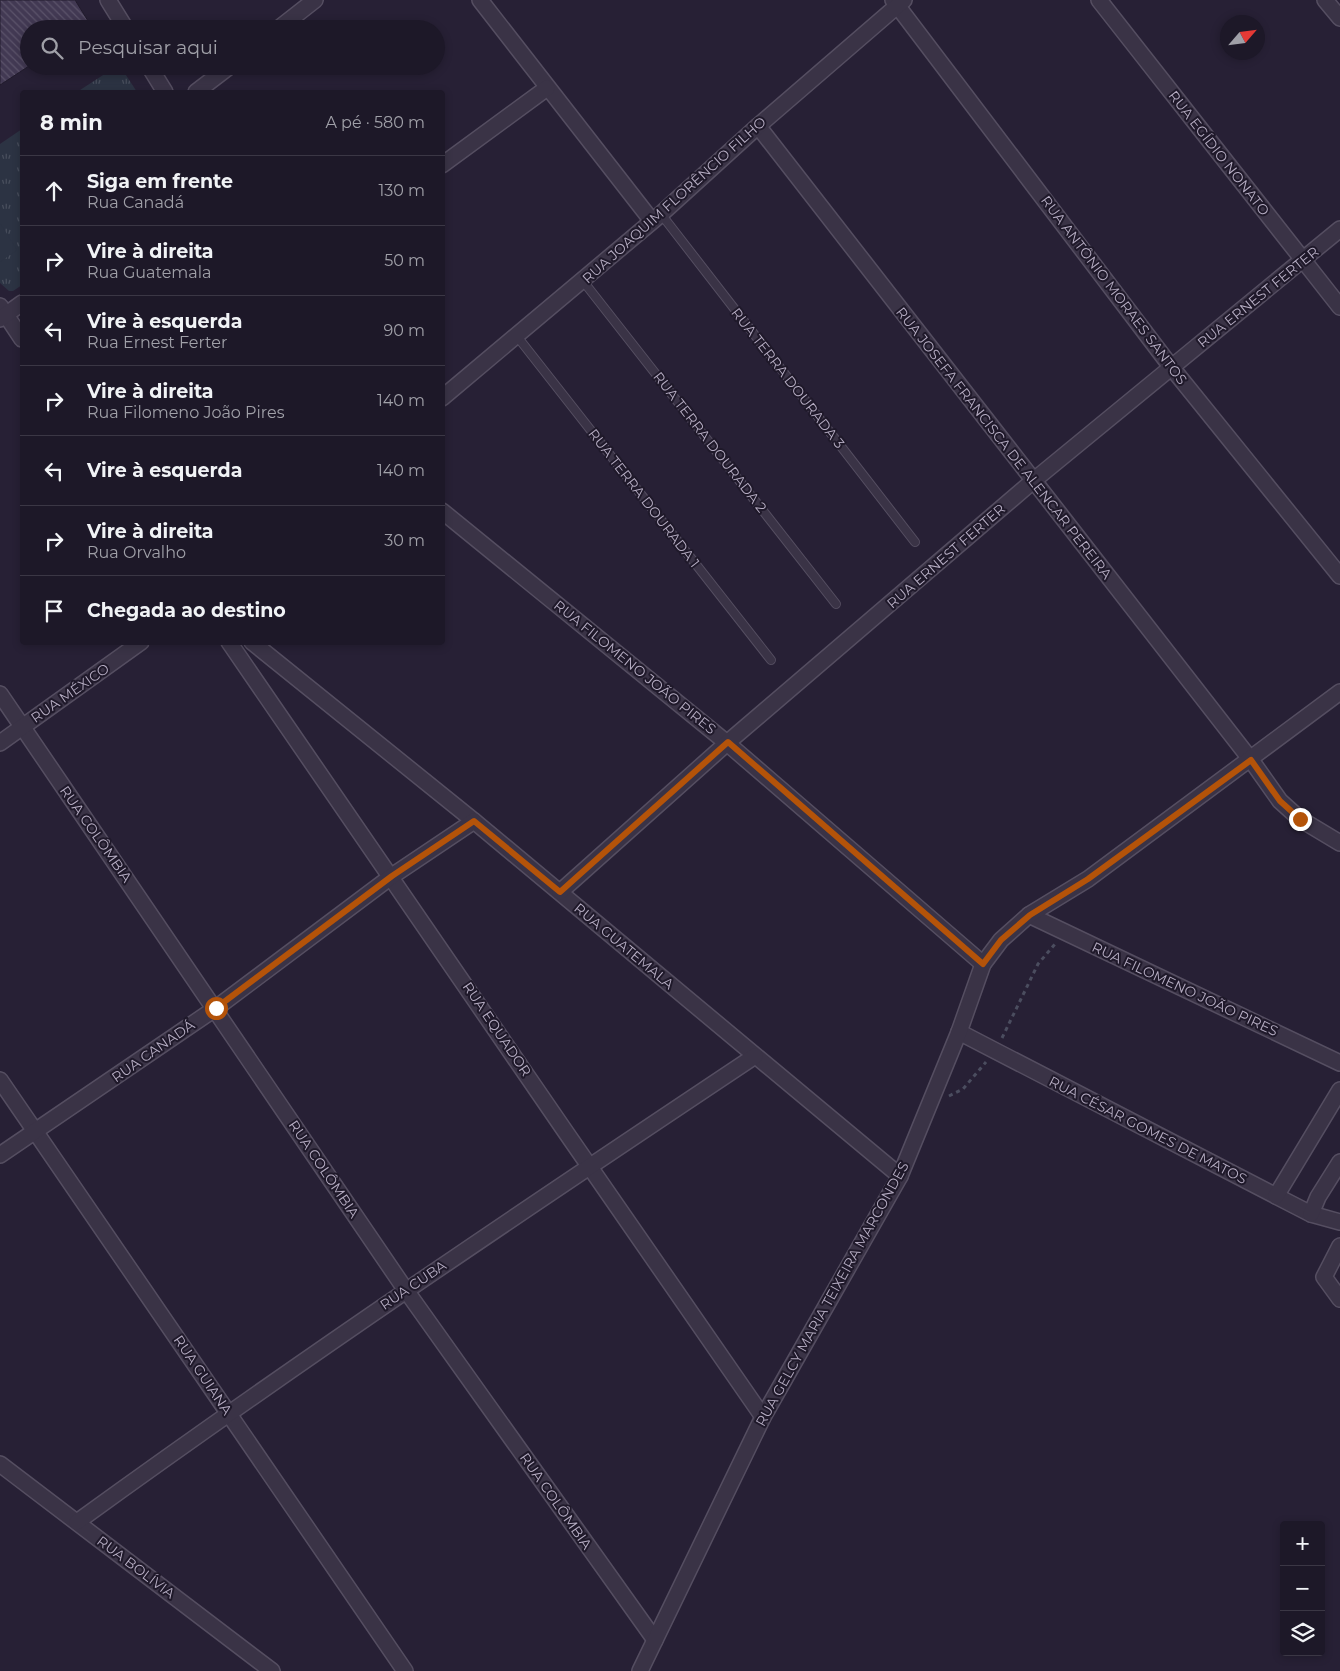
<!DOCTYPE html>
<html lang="pt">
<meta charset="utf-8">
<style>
body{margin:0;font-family:Montserrat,sans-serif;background:#252130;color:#f1f3f6}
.controls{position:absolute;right:15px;bottom:15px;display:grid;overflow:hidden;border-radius:5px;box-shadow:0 2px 8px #0003}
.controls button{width:45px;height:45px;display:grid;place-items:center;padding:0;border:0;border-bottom:1px solid #3b3745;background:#1d1828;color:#f1f3f6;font:25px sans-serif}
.compass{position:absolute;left:1220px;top:15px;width:45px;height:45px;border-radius:50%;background:#1d1828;box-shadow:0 2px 8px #0003;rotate:62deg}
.stop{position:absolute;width:15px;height:15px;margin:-11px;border:4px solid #b45309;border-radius:50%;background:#fff}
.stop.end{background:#b45309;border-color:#fff;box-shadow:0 1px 5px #0008}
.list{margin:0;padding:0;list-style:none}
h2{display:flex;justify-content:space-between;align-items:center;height:65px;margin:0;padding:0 20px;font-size:21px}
h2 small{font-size:16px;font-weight:400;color:#a0a0a8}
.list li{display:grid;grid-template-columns:32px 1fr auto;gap:15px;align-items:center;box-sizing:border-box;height:70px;padding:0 20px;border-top:1px solid #3b3745}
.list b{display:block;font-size:19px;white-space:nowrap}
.list p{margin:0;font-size:16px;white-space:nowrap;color:#a0a0a8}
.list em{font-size:16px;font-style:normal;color:#a0a0a8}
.icon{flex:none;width:28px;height:28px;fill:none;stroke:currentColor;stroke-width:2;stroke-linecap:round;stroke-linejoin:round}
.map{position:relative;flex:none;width:1340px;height:1671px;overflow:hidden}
.search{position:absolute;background:#1d1828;box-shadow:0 2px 8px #0003;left:20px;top:20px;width:425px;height:55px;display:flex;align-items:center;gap:12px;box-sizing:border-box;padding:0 18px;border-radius:28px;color:#a0a0a8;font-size:19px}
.panel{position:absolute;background:#1d1828;box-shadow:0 2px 8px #0003;left:20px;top:90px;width:425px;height:555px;border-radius:5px}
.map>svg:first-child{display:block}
.park{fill:url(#park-tufts)}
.pitch{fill:#2c3343}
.building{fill:url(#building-back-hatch);stroke:#211b2c}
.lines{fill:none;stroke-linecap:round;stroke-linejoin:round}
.lane-casing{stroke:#554e61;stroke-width:10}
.street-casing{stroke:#554e61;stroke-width:18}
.path{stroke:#4b4d5f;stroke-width:3;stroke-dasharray:4 4;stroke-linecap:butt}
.lane{stroke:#3a3346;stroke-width:8}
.street{stroke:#3a3346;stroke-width:15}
.route{stroke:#b45309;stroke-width:6}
.labels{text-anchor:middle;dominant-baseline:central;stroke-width:4;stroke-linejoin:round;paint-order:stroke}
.street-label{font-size:14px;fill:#b6adc3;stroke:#1f192a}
</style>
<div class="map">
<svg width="1340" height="1671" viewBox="0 0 1340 1671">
<defs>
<pattern id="park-tufts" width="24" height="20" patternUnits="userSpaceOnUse" patternTransform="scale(1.25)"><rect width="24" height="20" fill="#2c3343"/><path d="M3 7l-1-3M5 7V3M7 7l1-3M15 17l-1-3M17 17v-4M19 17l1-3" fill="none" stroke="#484e5c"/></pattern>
<pattern id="building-back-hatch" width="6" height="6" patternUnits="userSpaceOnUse" patternTransform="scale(1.25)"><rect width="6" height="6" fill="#423953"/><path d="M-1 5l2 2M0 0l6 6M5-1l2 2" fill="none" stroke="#5b536a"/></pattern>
</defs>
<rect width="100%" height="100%" fill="#272035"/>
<!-- park -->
<g class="park">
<path d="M117,66H120L137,92H77Z"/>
<path d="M22,129V285L13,291H9L0,283V144Z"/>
</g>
<!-- pitch -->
<path class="pitch" d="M0,223L17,250L0,262Z"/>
<!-- building -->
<path class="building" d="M0,0H75L93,29H29V66L0,85Z"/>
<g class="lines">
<!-- lane casing -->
<g class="lane-casing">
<g id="lane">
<path d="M661,214L915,542"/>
<path d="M583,281L836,604"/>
<path d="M516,335L771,660"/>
</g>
</g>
<!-- street casing -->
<g class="street-casing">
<g id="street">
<path d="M108,0L126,29"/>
<path d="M480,0L652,221"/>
<path d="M893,0L1172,368L1340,576"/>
<path d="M1099,0L1340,307"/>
<path d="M1325,0L1340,18"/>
<path d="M278,29L315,0"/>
<path d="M149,66L165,92"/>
<path d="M196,92L230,66"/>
<path d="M758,126L1251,760L1280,801L1300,819L1340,843"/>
<path d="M442,165L547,88"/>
<path d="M0,306L22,339"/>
<path d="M0,319L22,303"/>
<path d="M442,398L661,214L758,126L904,0"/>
<path d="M442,511L727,743L983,964"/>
<path d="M229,642C408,900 583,1160 763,1417"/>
<path d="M252,642L474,821L900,1176"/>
<path d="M0,694L405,1289L655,1640"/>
<path d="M0,743L141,642"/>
<path d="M560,892L727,743L1033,481L1340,229"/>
<path d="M1029,915L1340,1063"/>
<path d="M959,1032L1276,1196L1311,1214L1340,1222"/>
<path d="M0,1080L405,1671"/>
<path d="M0,1155L216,1008L392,876L474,821"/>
<path d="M1276,1196L1340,1090"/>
<path d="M1311,1214L1318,1197L1340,1162"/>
<path d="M1340,1246L1324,1277L1340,1299"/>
<path d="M0,1464L272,1671"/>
<path d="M77,1522C299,1361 527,1208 755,1056"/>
<path d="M640,1671L763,1417L900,1176L959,1032L983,964L1001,940L1029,915L1088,879L1340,692"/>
</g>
</g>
<!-- path -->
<g class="path">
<path d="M1002,1038L1038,964L1055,944"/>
<path d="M949,1096L963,1089L986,1062"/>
</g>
<!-- lane -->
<use href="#lane" class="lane"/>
<!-- street -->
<use href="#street" class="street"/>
</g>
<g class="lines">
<!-- route -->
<path class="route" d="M216,1008L392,876L474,821L560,892L728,742L983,964L1001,940L1030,915L1088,879L1251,760L1280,801L1300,819"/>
</g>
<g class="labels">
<!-- street labels -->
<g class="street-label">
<text transform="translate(1219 153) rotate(52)">RUA EGÍDIO NONATO</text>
<text transform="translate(674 200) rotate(-42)">RUA JOAQUIM FLORÊNCIO FILHO</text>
<text transform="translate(1114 290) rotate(53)">RUA ANTÔNIO MORAES SANTOS</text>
<text transform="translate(1258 297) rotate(-39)">RUA ERNEST FERTER</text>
<text transform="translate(788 378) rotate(52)">RUA TERRA DOURADA 3</text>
<text transform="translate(710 442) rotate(52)">RUA TERRA DOURADA 2</text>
<text transform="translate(1004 443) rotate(52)">RUA JOSEFA FRANCISCA DE ALENCAR PEREIRA</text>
<text transform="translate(644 498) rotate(52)">RUA TERRA DOURADA 1</text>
<text transform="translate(946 556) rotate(-41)">RUA ERNEST FERTER</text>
<text transform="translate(635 667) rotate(39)">RUA FILOMENO JOÃO PIRES</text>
<text transform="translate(70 693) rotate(-35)">RUA MÉXICO</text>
<text transform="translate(96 834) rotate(55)">RUA COLÔMBIA</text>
<text transform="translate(624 946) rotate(40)">RUA GUATEMALA</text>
<text transform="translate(1185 989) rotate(25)">RUA FILOMENO JOÃO PIRES</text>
<text transform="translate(497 1029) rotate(56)">RUA EQUADOR</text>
<text transform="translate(153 1051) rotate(-35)">RUA CANADÁ</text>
<text transform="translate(1148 1130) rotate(27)">RUA CÉSAR GOMES DE MATOS</text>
<text transform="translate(324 1169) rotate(56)">RUA COLÔMBIA</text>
<text transform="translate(413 1285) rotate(-34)">RUA CUBA</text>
<text transform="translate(832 1294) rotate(-61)">RUA GELCY MARIA TEIXEIRA MARCONDES</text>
<text transform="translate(203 1375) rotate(56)">RUA GUIANA</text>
<text transform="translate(556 1501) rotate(55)">RUA COLÔMBIA</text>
<text transform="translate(136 1567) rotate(37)">RUA BOLÍVIA</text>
</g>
</g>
</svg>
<div class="controls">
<button>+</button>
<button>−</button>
<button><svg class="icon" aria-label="layers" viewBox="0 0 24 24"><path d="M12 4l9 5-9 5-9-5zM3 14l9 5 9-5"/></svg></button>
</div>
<svg class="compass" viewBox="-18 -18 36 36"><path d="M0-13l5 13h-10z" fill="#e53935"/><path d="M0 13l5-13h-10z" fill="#a0a0a8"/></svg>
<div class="stop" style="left:216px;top:1008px"></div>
<div class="stop end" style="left:1300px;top:819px"></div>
<div class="search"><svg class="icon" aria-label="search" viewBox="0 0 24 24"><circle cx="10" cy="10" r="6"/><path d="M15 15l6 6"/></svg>Pesquisar aqui</div>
<section class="panel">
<h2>8 min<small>A pé · 580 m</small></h2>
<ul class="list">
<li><svg class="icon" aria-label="ahead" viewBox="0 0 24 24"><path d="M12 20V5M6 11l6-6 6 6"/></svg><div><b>Siga em frente</b><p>Rua Canadá</p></div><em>130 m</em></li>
<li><svg class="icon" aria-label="right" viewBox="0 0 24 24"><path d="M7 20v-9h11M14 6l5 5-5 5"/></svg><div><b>Vire à direita</b><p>Rua Guatemala</p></div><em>50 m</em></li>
<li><svg class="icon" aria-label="left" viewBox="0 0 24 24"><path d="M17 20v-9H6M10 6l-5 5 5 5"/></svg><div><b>Vire à esquerda</b><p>Rua Ernest Ferter</p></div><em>90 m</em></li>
<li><svg class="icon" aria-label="right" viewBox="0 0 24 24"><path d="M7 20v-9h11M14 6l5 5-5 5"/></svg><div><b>Vire à direita</b><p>Rua Filomeno João Pires</p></div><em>140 m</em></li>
<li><svg class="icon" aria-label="left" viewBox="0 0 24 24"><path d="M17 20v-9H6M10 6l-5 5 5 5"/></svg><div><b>Vire à esquerda</b></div><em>140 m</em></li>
<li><svg class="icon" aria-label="right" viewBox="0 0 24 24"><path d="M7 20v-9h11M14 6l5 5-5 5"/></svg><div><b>Vire à direita</b><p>Rua Orvalho</p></div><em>30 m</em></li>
<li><svg class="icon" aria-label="arrive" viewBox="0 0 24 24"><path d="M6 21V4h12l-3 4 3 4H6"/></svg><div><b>Chegada ao destino</b></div></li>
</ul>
</section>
</div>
